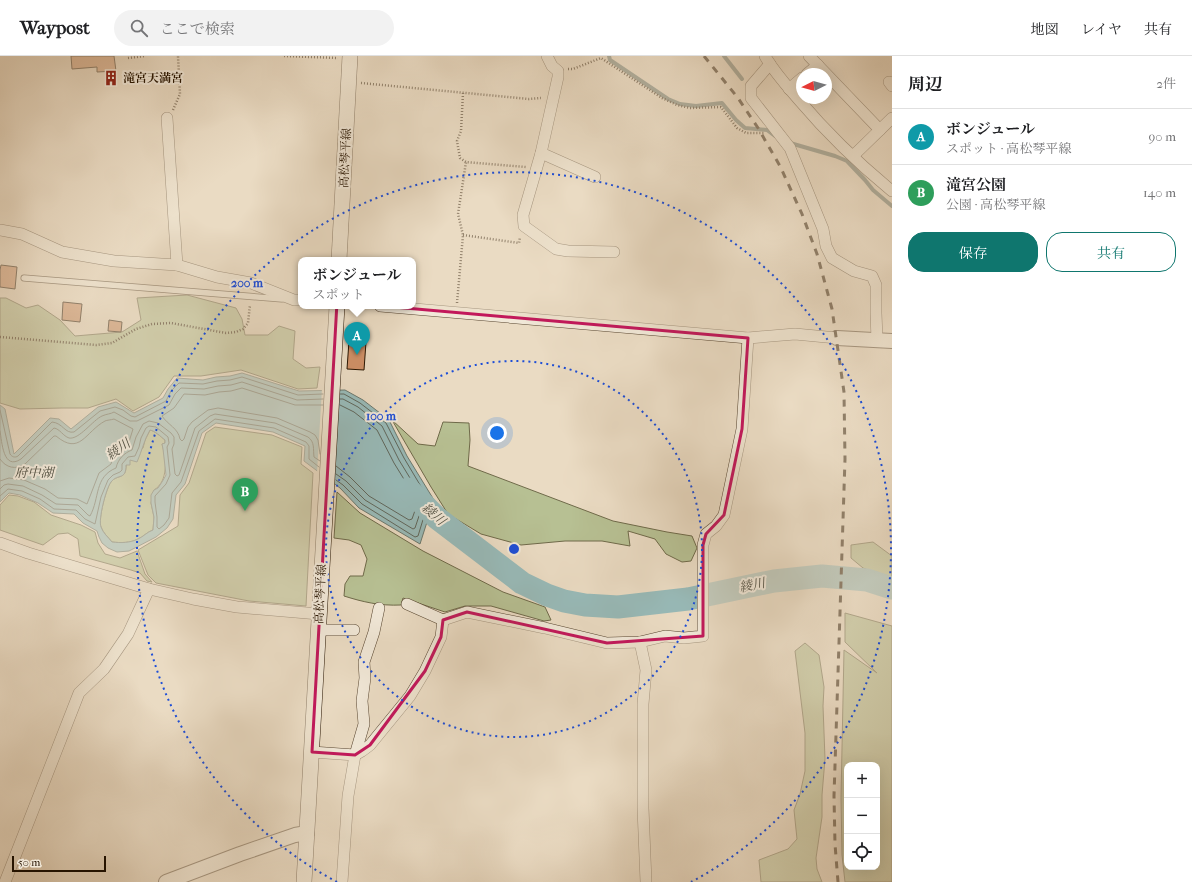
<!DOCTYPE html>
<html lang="ja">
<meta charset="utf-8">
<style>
body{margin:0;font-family:"IM FELL French Canon","Noto Serif JP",serif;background:#f2f2f2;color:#202124}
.controls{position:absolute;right:12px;bottom:12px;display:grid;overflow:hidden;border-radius:8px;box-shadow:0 4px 16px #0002}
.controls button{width:36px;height:36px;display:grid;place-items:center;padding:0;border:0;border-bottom:1px solid #e0e0e0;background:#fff;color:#202124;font:20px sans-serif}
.compass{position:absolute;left:796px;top:12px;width:36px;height:36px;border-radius:50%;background:#fff;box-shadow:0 4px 16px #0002;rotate:264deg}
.scale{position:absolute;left:12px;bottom:10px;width:94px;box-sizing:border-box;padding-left:4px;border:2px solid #271400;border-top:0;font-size:11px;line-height:14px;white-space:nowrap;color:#271400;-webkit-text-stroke:3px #f1e8d8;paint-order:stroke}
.you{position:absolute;left:497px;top:377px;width:14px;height:14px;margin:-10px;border:3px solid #fff;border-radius:50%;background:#1a73e8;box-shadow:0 0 0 6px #1a73e833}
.badge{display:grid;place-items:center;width:26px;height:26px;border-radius:50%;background:#0f766e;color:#fff;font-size:13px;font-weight:700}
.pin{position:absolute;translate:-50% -33px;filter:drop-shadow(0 1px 2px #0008)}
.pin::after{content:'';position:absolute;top:21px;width:14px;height:12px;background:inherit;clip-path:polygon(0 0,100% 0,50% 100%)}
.popup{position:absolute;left:298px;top:201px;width:118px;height:52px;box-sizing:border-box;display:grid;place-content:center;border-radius:8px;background:#fff;filter:drop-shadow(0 1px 3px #0005);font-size:13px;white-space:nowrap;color:#757577}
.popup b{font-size:15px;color:#202124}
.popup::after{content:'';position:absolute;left:50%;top:100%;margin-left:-8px;border:8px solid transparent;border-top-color:#fff}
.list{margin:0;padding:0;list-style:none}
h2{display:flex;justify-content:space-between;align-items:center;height:52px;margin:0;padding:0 16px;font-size:17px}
h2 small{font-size:13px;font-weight:400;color:#757577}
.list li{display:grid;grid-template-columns:26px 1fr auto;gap:12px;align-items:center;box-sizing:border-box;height:56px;padding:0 16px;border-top:1px solid #e0e0e0}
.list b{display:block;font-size:15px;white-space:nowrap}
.list p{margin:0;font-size:13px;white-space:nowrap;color:#757577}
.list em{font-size:13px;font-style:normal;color:#757577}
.actions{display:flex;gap:8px;padding:12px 16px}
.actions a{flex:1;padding:9px 0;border:1px solid #0f766e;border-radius:16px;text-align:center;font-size:14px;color:#0f766e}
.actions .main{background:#0f766e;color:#fff}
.icon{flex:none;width:22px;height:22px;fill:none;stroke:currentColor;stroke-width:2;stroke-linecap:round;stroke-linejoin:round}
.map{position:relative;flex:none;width:892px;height:826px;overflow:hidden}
header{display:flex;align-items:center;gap:24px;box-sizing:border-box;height:56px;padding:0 20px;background:#fff;border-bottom:1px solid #e0e0e0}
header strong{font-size:19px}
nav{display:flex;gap:22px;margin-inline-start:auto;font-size:14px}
.search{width:280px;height:36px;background:#f2f2f2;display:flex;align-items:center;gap:10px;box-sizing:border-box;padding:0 14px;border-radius:22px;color:#757577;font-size:15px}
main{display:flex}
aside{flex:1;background:#fff}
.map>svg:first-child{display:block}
.green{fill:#b7c093;stroke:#6f6a4a;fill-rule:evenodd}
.water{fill:#98bab8;stroke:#6b786e;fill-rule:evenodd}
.pier{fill:#eadbc3}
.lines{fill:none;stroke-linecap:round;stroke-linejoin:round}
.shore{stroke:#60675c;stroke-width:1}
.stream{stroke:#6b786e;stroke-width:4}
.river{stroke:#98bab8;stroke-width:23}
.building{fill:#cf9067;stroke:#271400}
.service-casing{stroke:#584631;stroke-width:7}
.minor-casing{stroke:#584631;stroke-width:12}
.tertiary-casing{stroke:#584631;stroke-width:16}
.secondary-casing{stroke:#271400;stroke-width:16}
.path{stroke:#271400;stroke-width:2.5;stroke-dasharray:1 2;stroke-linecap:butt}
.service{stroke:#f1e8d8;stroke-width:5.5}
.minor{stroke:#f1e8d8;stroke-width:11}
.tertiary{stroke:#f1e8d8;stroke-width:14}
.secondary{stroke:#f1e8d8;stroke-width:15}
.rail{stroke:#271400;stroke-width:3;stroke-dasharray:7 7;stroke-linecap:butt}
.marked{fill:none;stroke:#c2185b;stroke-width:3;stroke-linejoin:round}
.ring{fill:none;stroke:#1d4ed8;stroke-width:2;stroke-dasharray:2 4}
.labels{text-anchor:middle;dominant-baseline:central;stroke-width:4;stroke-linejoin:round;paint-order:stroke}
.poi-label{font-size:12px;font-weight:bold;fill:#271400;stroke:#f1e8d8;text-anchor:start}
.street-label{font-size:12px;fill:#271400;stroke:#f1e8d8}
.water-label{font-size:13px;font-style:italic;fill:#4f4e40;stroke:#f1e8d8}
.centre{fill:#1d4ed8;stroke:#f1e8d8;stroke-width:2}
.ring-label{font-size:12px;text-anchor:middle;font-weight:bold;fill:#1d4ed8;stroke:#f1e8d8;stroke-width:4;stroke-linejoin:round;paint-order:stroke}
</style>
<header>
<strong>Waypost</strong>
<div class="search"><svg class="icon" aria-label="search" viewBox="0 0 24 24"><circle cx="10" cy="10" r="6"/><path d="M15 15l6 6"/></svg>ここで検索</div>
<nav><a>地図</a><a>レイヤ</a><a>共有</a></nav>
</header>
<main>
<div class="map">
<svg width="892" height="826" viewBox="0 0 892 826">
<rect width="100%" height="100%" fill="#eadbc3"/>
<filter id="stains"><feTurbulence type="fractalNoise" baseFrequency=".005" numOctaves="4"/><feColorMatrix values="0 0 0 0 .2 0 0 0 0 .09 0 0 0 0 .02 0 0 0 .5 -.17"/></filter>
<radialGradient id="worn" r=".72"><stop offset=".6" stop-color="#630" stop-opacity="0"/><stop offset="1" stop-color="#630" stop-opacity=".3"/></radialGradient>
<!-- green -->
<g class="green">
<path d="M187,239L236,252L242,263L245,279H268L279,270L295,275L293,303L306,312L320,311L317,332L298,333L241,314L201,320H174L159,341L133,355L116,343L88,352H62L20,353L0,347V242H6L26,252L38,249L60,264L75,280L122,276L141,264L137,242Z"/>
<path d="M392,364L418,388L435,390L443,366L469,367L470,384L468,410L613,465L667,476L692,480L697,492L691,505L682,506L666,498L655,483L628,475L630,490L602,485H565L521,489L481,478L448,458L431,431Z"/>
<path d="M215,371L272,379L302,391L301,408L313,417L306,550L249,545L156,527L148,519L138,494L178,470L180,439L189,427L206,377Z"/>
<path d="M150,374C155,375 160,380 165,384V387L162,388C166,402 169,425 154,434L151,447L154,461L153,474C147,476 143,481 138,483C130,487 121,487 112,486C108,481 103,477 101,471C98,463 106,433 111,426C114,421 120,422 124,418C127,415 125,411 127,407C131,401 138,397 143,392L145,384Z"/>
<path d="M337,436L360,457L423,495L503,536L545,551L551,564L544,565L491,550H465L445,556L403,542L401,549C380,550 363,546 344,540L345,528L350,520H363L367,503L361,489L349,484L334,482Z"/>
<path d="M9,439L18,440L34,446L51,459L81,469L95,476L98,487L105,498L120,502L137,495L145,518L152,526L147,525L140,517L131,514L80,500L78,483L68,477L58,478L43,489L0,474V449Z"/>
<path d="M873,486L892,500V524L863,512L851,502V489Z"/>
<path d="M845,557L892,570V826H845L842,799L841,742L844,594L877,617L845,586ZM847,709H877V811H847Z"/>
<path d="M805,587L819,599L824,631L823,650L825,703L822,739V761L816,802L817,813L822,826H761L759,804L788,793L797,783L794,754L800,738L805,715V677L795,595Z"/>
</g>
<!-- water -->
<path class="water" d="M242,317L299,335L345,334L363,344L389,364L407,400L434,444L420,488L359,452L340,432L304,405L305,390L273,376L216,367L202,377L185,428L176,439L173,463L167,472L156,481L129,495L117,496L108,492L102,487L99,481L97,475L83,467L74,458L53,457L38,447L20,439L9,437L0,446V349L5,353L14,398L50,362L59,363L71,373L98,351L116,346L134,357L163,342L168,333L177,322L203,324L216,321L230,320ZM150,374C155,375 160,380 165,384V387L162,388L163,393L166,419L162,426L158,432L154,434L151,439V447L154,461L153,474C147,476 143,481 138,483C130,487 121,487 112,486C108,481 103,477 101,471C98,464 106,432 111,426C118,417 126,425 126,409H130V404L137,406C142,395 144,384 150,374Z"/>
<!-- pier -->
<path class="pier" d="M322,332H339L333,429L317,417Z"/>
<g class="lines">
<!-- shore -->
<g class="shore">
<path d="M0,354L10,398C12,401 15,402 18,400L52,366C63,367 65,378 74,376L100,355L115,351L123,354L131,360L135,361L166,345L171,335L179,327L203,328L217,325L230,324L242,321L298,339L323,338"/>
<path d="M0,375C2,386 3,415 21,403L54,372C60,373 63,380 69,382C79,384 93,364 102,360C106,358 111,358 114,356L130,365H137L169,349L175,338L181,332L204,333L218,330L231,329L242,326L297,344L323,343"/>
<path d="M320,398L318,384L315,379L310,376L277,362L218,352L208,354L192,366L188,371L184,383L182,385L180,383C178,372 168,369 162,360L174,352L184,338L205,339L219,336L231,335L242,332L295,349H323"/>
<path d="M0,403C6,412 16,414 25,408L54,380H56C80,400 85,376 105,365C107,364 111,364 114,363L133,373L128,389L120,394L113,401L111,408L99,417L87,448L77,443L58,442L45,433L24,424L9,422L0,425"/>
<path d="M336,410L350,421L369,440L409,464L412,463L418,446L394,407L377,374L354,356L340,349"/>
<path d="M336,418L346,425L365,444L413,473L415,472L424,445L399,404L382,370L358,351L343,343H340"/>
<path d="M336,424L343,429L362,448L415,481L418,480L429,444L404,402L386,367L360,347L344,338H340"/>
<path d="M0,433L4,429L8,428L23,430L42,439L56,448L78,449L88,459L90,460C100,442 94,421 116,412C118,403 124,397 132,394L136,381L143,368L149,365L158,367L171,377L174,381V388L172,393L175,418L177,420L179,419L195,372L210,360L215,358L275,367L308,381C315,386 313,393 314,401L320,405"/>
<path d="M0,440L8,433L22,435L40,443L54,453L76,454L85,463L95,468L101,441L108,424L113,419L120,416L122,414V408L128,401L135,400L139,391L141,382L146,372L149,370L156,371L168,381L169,387L167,391L170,419L166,428L155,440V446L157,461V471L159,473L164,469L169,462L172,437L181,426L199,375L215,363L274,372L306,386L309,390V403L319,411"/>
</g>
<!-- stream -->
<g class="stream">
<path d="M609,0L610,4L668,43L680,48L696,50L722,47L736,64L745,72L767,74L775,80"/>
<path d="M724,0L742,23"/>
<path d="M790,87L835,100L847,105L865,124L873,134L892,150"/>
</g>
<!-- river -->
<path class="river" d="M408,433L437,462L522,527L547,539L564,545L585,549L618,551L688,543L774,525L822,520L867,524L892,532"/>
</g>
<!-- building -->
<g class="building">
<path d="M71,0H114L116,15L97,16V11L72,13Z"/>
<path d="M1,209L17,211L15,233L0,231V214Z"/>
<path d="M63,246L82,248L80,266L62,264Z"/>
<path d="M109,264L122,266L121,276L108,275Z"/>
<path d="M349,285L366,286L364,314L347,313Z"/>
</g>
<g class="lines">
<!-- service casing -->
<g class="service-casing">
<path id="service" d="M24,222L282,243"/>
</g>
<!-- minor casing -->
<g class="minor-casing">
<g id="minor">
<path d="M547,0L552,10L558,15V21L541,97L523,159L524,170L556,193L568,195L614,196"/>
<path d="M765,0C774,16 787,30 799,44C827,77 859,108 892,135"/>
<path d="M809,0L880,74"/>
<path d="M770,8L751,30V42L790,92L823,173L826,190L832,202L854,215L872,220L876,229V257L877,284"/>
<path d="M807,18L818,9"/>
<path d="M889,26L892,30"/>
<path d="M789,33L802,22"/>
<path d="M167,62L177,209"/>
<path d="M541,97L595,121"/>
<path d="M853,100L892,62"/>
<path d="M0,174L22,178L62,196L114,205L177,209L217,221L251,227L294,244H301"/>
<path d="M380,250L748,282L795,278L837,282"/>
<path d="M0,487L28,497L149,533L193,543L237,551L319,558"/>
<path d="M443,564L467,556L545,572L607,587L640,586L665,580L684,582L703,580V489L706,478L716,470L724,459L742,373L748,282"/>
<path d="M318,574H354"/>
<path d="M640,586L646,614L643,648V752L646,826"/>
<path d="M312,696L355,699L362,695L370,689L410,640L425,615L441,581L443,564L407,548"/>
<path d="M5,826L79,637L104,613L128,578L149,533"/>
<path d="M342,826L348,740L355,699L364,668L362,645L365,622L364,606L374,576L379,552"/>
</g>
</g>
<!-- tertiary casing -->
<g class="tertiary-casing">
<g id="tertiary">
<path d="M837,282L892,285"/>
<path d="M166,826L240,798L295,779L307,777"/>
</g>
</g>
<!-- secondary casing -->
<g class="secondary-casing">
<g id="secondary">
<path d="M339,204L350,0"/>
<path d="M304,826L337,250"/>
</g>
</g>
<!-- path -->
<g class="path">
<path d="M284,0L338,2"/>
<path d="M128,2L145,0"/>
<path d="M568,13H573L601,2L662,42L677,49L690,52L721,51L737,72L746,77H764"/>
<path d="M361,27L529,43L541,42"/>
<path d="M463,37L461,75L457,85L460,102L466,106L526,111"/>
<path d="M173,54L180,38L178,0"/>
<path d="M463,179L519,187L520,181"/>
<path d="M457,247L463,179L458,158L466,106"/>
<path d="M0,281L96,289L112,287L136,273L152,268L171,267L226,277L236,276L243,273L248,267L250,249"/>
</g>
<!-- service -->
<use href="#service" class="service"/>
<!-- minor -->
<use href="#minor" class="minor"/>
<!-- tertiary -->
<use href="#tertiary" class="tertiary"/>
<!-- secondary -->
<use href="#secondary" class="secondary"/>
<!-- rail -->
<path class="rail" d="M704,0L738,42L758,72L780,110L802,158L817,198L832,253L844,336L845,403L834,740L835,788L838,826"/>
</g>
<!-- marked area -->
<path d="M0 0H892V826H0ZM337,246L748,282L742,373L724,459L706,478L703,489V580L607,587L467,556L443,564L441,581L425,615L370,689L355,699L312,696Z" fill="#eadbc3" fill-opacity=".55" fill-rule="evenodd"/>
<path class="marked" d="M337,246L748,282L742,373L724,459L706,478L703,489V580L607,587L467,556L443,564L441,581L425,615L370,689L355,699L312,696Z"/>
<!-- distance rings -->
<g class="ring">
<circle cx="514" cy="493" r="188"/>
<path d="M337 826A377 377 0 1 1 691 826"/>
</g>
<!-- icons -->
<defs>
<g id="building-bare" transform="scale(1.2)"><path d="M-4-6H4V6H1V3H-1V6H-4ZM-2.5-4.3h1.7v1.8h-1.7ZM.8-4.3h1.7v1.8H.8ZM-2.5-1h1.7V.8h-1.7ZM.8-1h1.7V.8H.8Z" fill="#8f2418" stroke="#f1e8d8" stroke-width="2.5" paint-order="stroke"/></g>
</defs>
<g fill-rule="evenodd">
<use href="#building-bare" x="111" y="22"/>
</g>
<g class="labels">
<!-- poi labels -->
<g class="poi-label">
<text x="123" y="22">滝宮天満宮</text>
</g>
<!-- street labels -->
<g class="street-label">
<text transform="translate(345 102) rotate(-87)">高松琴平線</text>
<text transform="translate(320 538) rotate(-87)">高松琴平線</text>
</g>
<!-- water labels -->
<g class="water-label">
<text transform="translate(118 393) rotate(-35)">綾川</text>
<text x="34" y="416">府中湖</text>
<text transform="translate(434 458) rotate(42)">綾川</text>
<text transform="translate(752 529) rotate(-12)">綾川</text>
</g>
</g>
<circle cx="514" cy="493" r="6" class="centre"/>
<g class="ring-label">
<text x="247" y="231">200 m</text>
<text x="381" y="364">100 m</text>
</g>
<rect width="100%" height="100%" filter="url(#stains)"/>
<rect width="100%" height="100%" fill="url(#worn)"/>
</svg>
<div class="controls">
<button>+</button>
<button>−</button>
<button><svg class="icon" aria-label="locate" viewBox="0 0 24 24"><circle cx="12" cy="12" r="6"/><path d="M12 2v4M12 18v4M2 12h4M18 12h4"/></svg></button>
</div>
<svg class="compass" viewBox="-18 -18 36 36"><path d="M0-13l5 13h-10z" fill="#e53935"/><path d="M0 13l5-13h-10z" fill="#757577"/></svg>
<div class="scale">50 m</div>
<div class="you"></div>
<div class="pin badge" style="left:357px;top:299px;background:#0f9aa8">A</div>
<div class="popup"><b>ボンジュール</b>スポット</div>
<div class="pin badge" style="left:245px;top:455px;background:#2e9e5b">B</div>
</div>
<aside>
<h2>周辺<small>2件</small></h2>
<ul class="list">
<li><span class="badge" style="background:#0f9aa8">A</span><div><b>ボンジュール</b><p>スポット · 高松琴平線</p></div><em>90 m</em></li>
<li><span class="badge" style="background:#2e9e5b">B</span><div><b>滝宮公園</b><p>公園 · 高松琴平線</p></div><em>140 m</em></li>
</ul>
<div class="actions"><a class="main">保存</a><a>共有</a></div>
</aside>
</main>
